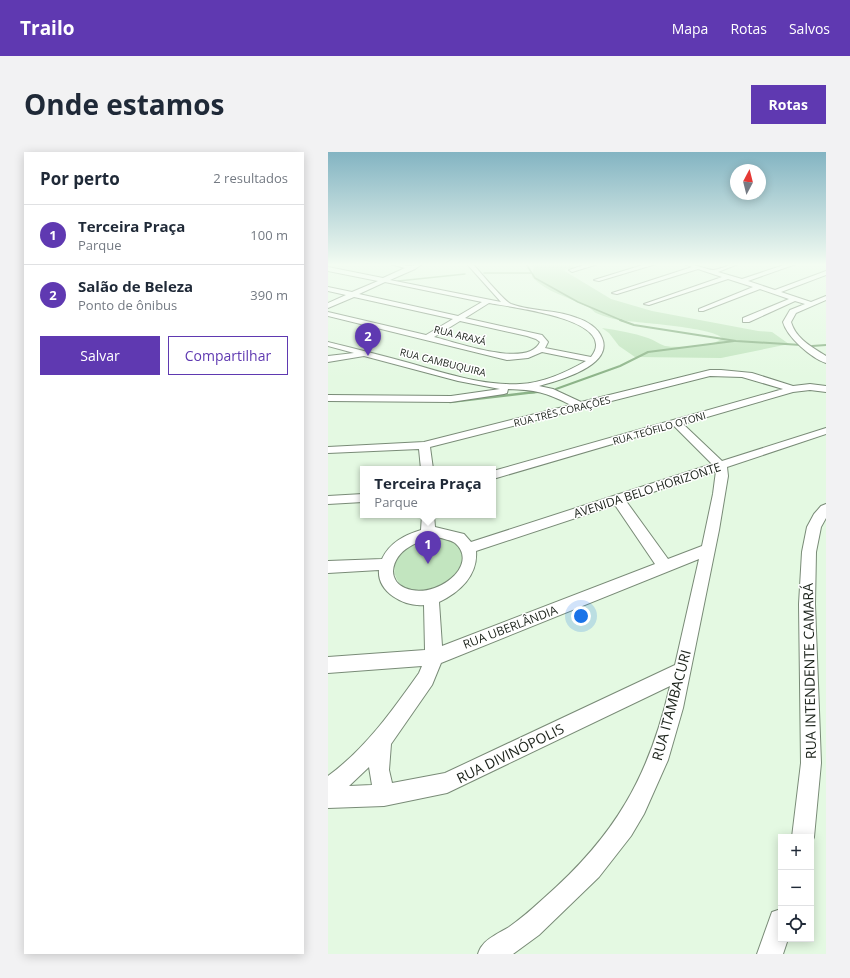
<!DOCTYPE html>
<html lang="pt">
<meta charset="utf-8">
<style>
body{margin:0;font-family:"Open Sans",sans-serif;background:#f2f2f3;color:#1f2937}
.controls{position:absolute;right:12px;bottom:12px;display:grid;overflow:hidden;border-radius:0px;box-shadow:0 2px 10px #0003}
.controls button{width:36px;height:36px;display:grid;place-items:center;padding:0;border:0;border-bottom:1px solid #e0e1e3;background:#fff;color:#1f2937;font:20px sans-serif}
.compass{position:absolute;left:402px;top:12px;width:36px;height:36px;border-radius:50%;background:#fff;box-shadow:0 2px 10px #0003;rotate:7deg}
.you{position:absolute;left:253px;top:464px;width:14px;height:14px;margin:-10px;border:3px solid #fff;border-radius:50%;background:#1a73e8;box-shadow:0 0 0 6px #1a73e833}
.badge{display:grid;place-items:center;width:26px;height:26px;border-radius:50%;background:#5f39b1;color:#fff;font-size:13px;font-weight:700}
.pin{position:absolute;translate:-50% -33px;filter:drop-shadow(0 1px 2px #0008)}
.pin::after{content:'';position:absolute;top:21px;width:14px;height:12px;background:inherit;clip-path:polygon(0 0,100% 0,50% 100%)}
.popup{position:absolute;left:32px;top:314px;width:136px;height:52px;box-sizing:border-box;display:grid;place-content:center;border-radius:0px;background:#fff;filter:drop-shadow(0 1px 3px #0005);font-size:13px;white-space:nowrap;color:#747a83}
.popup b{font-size:15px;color:#1f2937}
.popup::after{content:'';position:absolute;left:50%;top:100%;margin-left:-8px;border:8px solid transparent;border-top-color:#fff}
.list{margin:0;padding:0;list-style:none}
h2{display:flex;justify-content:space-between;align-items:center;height:52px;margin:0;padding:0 16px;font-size:17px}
h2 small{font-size:13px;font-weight:400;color:#747a83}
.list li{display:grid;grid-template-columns:26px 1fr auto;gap:12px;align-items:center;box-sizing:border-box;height:60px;padding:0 16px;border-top:1px solid #e0e1e3}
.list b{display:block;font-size:15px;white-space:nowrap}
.list p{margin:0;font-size:13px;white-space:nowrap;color:#747a83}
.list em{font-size:13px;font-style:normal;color:#747a83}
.actions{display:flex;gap:8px;padding:12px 16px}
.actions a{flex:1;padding:9px 0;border:1px solid #5f39b1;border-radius:0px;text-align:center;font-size:14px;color:#5f39b1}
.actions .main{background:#5f39b1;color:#fff}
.icon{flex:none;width:22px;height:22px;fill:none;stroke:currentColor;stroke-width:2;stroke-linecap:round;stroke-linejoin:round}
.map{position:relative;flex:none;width:498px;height:802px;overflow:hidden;border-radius:0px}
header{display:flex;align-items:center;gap:24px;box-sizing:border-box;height:56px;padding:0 20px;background:#5f39b1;color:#fff}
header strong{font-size:19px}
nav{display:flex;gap:22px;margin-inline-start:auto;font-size:14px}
.intro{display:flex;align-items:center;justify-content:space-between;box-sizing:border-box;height:96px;padding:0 24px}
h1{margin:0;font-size:28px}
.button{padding:10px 18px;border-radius:0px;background:#5f39b1;color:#fff;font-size:14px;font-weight:700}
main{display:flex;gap:24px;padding:0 24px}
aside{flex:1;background:#fff;border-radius:0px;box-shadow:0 2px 10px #0003}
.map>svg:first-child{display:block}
.green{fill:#c2e5bf}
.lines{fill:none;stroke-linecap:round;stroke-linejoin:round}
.stream-far2{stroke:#8cb388;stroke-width:1.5}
.stream-far1{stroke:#8cb388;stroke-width:2}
.stream{stroke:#8cb388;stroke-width:2.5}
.minor-casing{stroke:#798b77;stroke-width:2}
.minor{fill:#fff;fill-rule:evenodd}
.labels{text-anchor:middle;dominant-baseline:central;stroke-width:3;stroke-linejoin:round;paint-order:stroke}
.far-street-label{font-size:10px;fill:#192018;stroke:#fff}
.street-label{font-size:12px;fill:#192018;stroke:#fff}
.near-street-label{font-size:14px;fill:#192018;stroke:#fff}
</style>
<header>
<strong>Trailo</strong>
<nav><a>Mapa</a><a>Rotas</a><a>Salvos</a></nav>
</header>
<div class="intro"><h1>Onde estamos</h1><a class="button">Rotas</a></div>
<main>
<aside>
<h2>Por perto<small>2 resultados</small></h2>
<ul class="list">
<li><span class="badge">1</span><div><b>Terceira Praça</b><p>Parque</p></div><em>100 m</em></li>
<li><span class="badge">2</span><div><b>Salão de Beleza</b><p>Ponto de ônibus</p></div><em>390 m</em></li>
</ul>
<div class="actions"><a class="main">Salvar</a><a>Compartilhar</a></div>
</aside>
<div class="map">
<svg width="498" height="802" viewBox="0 0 498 802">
<rect width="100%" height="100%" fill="#e4f9e2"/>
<!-- green -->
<g class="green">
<path d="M201,112H241L247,115L235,118L283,147L324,159L430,179L444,180L461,192L393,206L307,205L291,194L281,181L274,176C290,178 305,181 320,186C326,188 331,192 337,194C348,196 387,195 394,186C384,175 310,171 292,168C284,167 275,164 268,161C265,159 262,155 258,154C240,145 218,140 204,125L206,115Z"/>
<path d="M111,385C158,390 131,440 89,439C65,438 59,411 76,397C87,389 98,387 111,385Z"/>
</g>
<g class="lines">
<!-- stream-far2 -->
<g class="stream-far2">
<path d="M198,112L207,126L250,150L295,169"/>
<path d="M156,121H203"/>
<path d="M70,129L137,122"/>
<path d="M56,130H66"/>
</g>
<!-- stream-far1 -->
<g class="stream-far1">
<path d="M292,168L306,173L408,189L473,193"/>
<path d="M484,194L498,193"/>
<path d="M228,237L292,214L320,200L406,189"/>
<path d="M198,241L211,240"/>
</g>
<!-- stream -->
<path class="stream" d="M122,250L207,240"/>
<!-- minor casing -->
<g class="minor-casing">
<g id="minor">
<path d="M62,112L82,114L94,112L87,117L62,128L173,150L139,112H145C152,120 176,149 183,152C204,160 228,157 249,166C259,169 270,176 274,186C286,214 229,229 211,234L225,237L253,250L382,218H393L424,221L465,234L482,232L498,234V240L482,238L465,240L355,272L394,309L498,276V282L399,315L400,324L391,378L355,556L340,608L316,662L303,684L271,725L211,783L185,802H150C151,799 152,796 154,794C159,786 173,780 181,775C194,766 205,756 216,746C287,684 321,625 342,534L119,641L56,654L0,656V624C38,596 64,559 91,521L94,514L0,521V505L97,498L96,453C76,455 49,440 51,418L0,421V409L54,407C62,390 77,383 93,378L94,363H106L107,375L136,382L143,390L384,312L346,274L165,327V319L455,237L414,225L382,224L102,295L105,317H93L91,297L0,301V295L96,290L243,253C217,240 208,238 180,237L179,241L176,242L123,250L0,249V243L123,244L172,237L130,229L36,204L0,210V204L26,201L0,194V190C28,197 57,204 85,212C119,222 157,234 192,232C215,231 239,220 258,209L214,200L200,206L179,208L0,164V160L98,183L125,167L26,145L0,156V151L18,143L0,139V135L24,140L50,129L0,119V115L55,126L77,116ZM57,130L154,150L130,164L31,142ZM161,151C181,155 293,167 263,205L217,196L220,190L214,183L137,166ZM132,169L199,184L208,187L212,190C200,217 128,190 106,185ZM388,319L385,342L374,394L340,407L298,349ZM287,353L327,412L114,494L111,450C132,440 150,423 148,399ZM110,385C115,387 123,388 127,391C153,413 107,449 77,436C70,433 65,427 65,419C67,397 91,388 110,385ZM371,407L347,513L117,621L64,631L61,618L63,592L104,533L113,511ZM41,615L44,633L21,634Z"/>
<path d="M259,112H270L244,120L241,118Z"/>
<path d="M318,112H328L271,129L266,128Z"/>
<path d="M357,112C367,112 379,118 385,118C394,117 400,112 410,112L390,120L414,127L459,112H468L420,129L447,138L498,119V123L453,140L483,150L498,144V148L468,161L463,170C468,187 484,195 498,204V211C483,206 459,185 455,170L462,158L477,152L467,149L421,170H415V166L461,147L432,137L375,159H371V157L425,135L400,127L321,153L316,152L394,125L370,117L289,142L284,141L364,115Z"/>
<path d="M35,342V350L0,352V344Z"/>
<path d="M498,352V366L493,375L488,400L487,452L493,611L486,685L483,692V685H464L473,611L471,452L474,400L479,375L486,362L493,354Z"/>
<path d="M453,757V787H460L455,802H429L444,760Z"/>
</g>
</g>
<!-- minor -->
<use href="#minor" class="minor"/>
</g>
<!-- sky -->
<linearGradient id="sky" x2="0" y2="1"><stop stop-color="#83b4c2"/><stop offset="0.5" stop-color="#f3fcf2"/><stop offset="1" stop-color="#f3fcf2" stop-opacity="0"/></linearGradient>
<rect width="498" height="225" fill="url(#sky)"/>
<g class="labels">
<!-- far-street labels -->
<g class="far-street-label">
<text transform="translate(132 183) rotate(14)">RUA ARAXÁ</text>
<text transform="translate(115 210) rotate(14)">RUA CAMBUQUIRA</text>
<text transform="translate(234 259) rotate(-14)">RUA TRÊS CORAÇÕES</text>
<text transform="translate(331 276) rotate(-16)">RUA TEÓFILO OTONI</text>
</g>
<!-- street labels -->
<g class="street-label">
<text transform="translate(319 338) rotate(-18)">AVENIDA BELO HORIZONTE</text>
<text transform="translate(182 475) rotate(-21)">RUA UBERLÂNDIA</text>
</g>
<!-- near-street labels -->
<g class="near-street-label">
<text transform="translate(481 519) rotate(-91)">RUA INTENDENTE CAMARÁ</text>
<text transform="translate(343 553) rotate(-75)">RUA ITAMBACURI</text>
<text transform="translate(182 601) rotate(-26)">RUA DIVINÓPOLIS</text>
</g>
</g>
</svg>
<div class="controls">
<button>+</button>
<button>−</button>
<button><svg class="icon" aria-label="locate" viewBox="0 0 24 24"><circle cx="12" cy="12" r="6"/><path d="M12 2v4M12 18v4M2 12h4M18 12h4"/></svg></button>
</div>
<svg class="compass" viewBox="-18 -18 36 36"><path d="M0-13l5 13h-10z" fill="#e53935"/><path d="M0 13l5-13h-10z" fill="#747a83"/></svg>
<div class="you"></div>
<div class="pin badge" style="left:100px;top:412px">1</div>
<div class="popup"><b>Terceira Praça</b>Parque</div>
<div class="pin badge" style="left:40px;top:204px">2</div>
</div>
</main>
